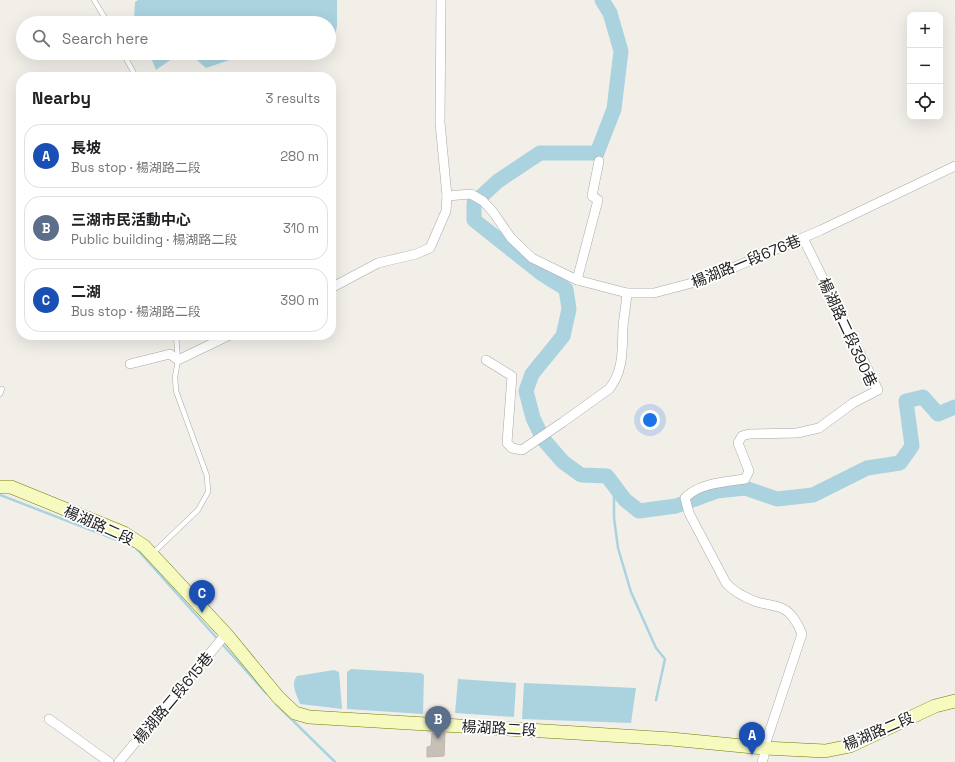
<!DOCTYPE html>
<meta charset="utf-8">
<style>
body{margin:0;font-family:"Space Grotesk","Noto Sans TC",sans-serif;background:#f2f2f2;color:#202124}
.controls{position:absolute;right:12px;top:12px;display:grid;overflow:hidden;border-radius:8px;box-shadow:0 4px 16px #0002}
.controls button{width:36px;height:36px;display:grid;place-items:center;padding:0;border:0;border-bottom:1px solid #e0e0e0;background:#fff;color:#202124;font:20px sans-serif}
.you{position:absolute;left:650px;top:420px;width:14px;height:14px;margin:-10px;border:3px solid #fff;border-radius:50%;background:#1a73e8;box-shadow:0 0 0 6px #1a73e833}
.badge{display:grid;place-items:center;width:26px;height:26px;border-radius:50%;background:#d40000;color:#fff;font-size:13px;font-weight:700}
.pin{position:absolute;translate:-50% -33px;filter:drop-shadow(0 1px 2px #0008)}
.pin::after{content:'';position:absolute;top:21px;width:14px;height:12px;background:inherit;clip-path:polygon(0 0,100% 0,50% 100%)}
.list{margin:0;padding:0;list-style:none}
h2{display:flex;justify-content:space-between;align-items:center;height:52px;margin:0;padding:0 16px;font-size:17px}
h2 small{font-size:13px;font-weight:400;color:#757577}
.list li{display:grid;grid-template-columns:26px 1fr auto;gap:12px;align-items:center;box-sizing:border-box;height:64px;margin:0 8px 8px;padding:0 8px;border:1px solid #e0e0e0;border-radius:16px}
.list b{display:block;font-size:15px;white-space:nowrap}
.list p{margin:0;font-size:13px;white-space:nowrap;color:#757577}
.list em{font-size:13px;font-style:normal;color:#757577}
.icon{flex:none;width:22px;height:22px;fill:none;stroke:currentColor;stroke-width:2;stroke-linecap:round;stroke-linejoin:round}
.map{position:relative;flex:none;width:955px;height:762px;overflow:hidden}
.search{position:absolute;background:#fff;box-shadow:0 4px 16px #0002;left:16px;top:16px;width:320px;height:44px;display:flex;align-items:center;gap:10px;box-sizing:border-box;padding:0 14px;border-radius:22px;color:#757577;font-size:15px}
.panel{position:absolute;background:#fff;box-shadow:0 4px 16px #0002;left:16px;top:72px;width:320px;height:268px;border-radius:16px}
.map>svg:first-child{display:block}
.water{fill:#aad3df}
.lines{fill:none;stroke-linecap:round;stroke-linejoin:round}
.stream{stroke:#aad3df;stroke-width:2.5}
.river{stroke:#aad3df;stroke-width:15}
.building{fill:#c7bfb8;stroke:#c4b6ab}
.lane-casing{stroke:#a9a9a9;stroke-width:5.5}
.street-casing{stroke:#a9a9a9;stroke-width:10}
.secondary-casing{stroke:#707d05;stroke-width:14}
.lane{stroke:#fff;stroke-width:4.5}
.street{stroke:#fff;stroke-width:9}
.secondary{stroke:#f7fabf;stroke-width:13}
.labels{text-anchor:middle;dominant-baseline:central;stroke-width:3.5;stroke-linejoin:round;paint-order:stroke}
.street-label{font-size:15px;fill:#222;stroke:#fff}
</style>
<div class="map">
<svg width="955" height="762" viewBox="0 0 955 762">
<rect width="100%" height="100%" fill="#f2efe9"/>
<!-- water -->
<g class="water">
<path d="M138,0H337V26L332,47H329V23H136L134,19L135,2Z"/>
<path d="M149,53H180L156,70Z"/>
<path d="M189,53H250L206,68Z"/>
<path d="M351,669L421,673L424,675L423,714L347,709V672Z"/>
<path d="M334,670L339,672L342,709L300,704C297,695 290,684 297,676Z"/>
<path d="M458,679L516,683L514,717L455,713Z"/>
<path d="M524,683L636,688L631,723L522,719Z"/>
</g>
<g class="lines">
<!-- stream -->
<g class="stream">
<path d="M614,486V518L618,548L631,592L656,648L665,659L656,700"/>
<path d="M0,495L135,547L267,694"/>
<path d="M276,704L335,762"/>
</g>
<!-- river -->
<path class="river" d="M602,0L610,13L621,51L614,109L597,153H540L498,181L474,203V220L542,274L566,289L569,309L563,336L532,374L526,391L533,418L543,439L563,462L581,475L607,476L625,500L639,511L676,506L717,491L745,488L777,499L813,495L867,468L900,463L912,446L906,401L923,397L938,414L955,407"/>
</g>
<!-- building -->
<path class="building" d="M432,733H445L444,756L427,757V747L431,746Z"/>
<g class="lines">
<!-- lane casing -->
<g class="lane-casing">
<g id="lane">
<path d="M94,0L108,23"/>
<path d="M123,53L136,77"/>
<path d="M0,394L2,389"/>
<path d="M153,553L198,510L208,492L207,476L176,391L175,377L178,360L176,335"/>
</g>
</g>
<!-- street casing -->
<g class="street-casing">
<g id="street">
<path d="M441,0L440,123L447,196"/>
<path d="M577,280L598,200L592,196L599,161"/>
<path d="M331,288L378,263L416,254L430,248L446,211L447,196L471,194L483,201L493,212L511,238L532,258L577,280L627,293H654L707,279L821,230L955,166"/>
<path d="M486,360L512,376L507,443L512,448L522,450L563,422L609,389C624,371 622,349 623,327C624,316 626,305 627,293"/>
<path d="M130,364L170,354L178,360L230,335"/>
<path d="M49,719L109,762"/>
<path d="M119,762L226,634"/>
<path d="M762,762L764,756V748L802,634C798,623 790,610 779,607C772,605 764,604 757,602C746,598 734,592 726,583L689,513L685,498C699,483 725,482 745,479L749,471L738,443L742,436L749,434L797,433L819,428L853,403L878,390L803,238"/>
</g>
</g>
<!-- secondary casing -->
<g class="secondary-casing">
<path id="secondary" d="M0,487H11L124,533L144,546L226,634L278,697L295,713L309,717L577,733L671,739L764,748L825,751L850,746L935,706L955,701"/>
</g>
<!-- lane -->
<use href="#lane" class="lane"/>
<!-- street -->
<use href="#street" class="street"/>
<!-- secondary -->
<use href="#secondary" class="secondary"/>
</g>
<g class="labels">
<!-- street labels -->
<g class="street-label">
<text transform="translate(746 261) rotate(-22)">楊湖路一段676巷</text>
<text transform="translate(848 332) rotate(65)">楊湖路二段390巷</text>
<text transform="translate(99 525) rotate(24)">楊湖路二段</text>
<text transform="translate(173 698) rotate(-50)">楊湖路二段615巷</text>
<text transform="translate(499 728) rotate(3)">楊湖路二段</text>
<text transform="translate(878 731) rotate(-23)">楊湖路二段</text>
</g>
</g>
</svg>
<div class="controls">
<button>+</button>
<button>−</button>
<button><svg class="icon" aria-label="locate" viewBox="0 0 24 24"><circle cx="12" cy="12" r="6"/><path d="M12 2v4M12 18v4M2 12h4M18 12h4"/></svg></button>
</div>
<div class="you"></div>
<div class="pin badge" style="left:752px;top:755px;background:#1a4fb4">A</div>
<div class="pin badge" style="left:438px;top:739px;background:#5c6f8a">B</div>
<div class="pin badge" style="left:202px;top:613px;background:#1a4fb4">C</div>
<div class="search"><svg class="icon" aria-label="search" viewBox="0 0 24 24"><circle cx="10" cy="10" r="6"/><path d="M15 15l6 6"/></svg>Search here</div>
<section class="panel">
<h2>Nearby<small>3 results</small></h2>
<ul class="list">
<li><span class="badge" style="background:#1a4fb4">A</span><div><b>長坡</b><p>Bus stop · 楊湖路二段</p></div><em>280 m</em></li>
<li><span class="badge" style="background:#5c6f8a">B</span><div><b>三湖市民活動中心</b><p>Public building · 楊湖路二段</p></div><em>310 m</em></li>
<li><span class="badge" style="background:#1a4fb4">C</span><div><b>二湖</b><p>Bus stop · 楊湖路二段</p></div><em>390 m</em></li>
</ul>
</section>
</div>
